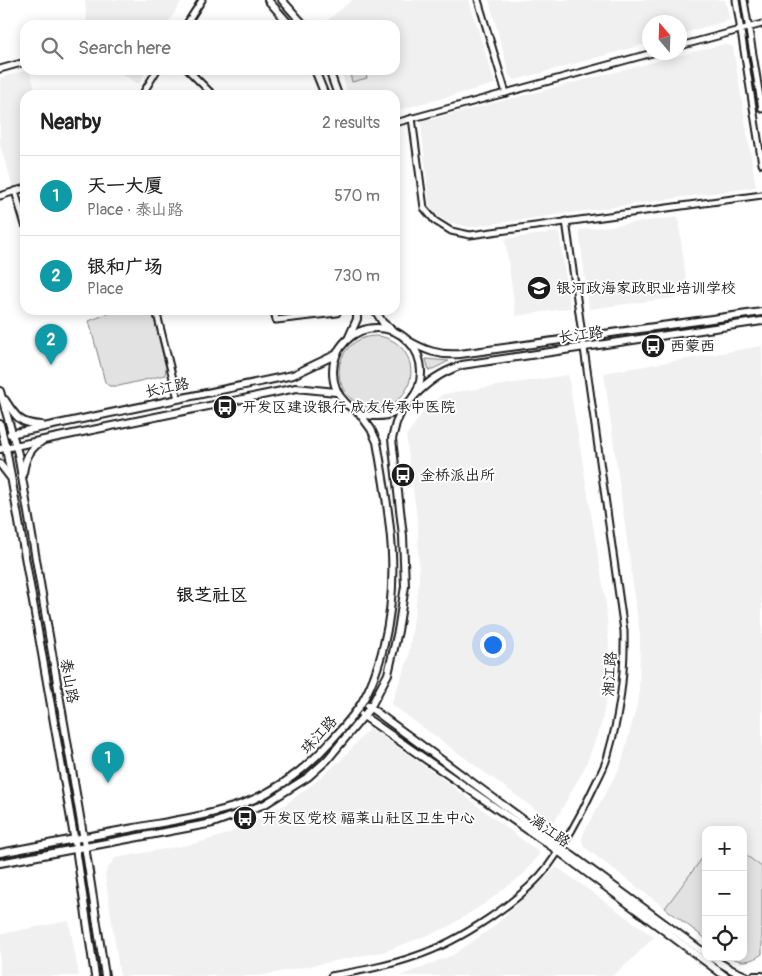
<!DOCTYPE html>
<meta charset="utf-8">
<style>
body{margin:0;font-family:Pangolin,"LXGW WenKai TC",sans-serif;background:#f2f2f2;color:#222}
.controls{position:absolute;right:15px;bottom:15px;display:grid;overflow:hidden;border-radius:10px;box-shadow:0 2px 12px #0003}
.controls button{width:45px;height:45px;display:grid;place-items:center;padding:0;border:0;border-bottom:1px solid #e0e0e0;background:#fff;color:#222;font:25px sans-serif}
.compass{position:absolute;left:642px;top:15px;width:45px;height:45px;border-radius:50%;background:#fff;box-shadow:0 2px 12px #0003;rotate:341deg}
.you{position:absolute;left:492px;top:644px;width:18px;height:18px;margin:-12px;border:4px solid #fff;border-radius:50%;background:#1a73e8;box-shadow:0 0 0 8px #1a73e833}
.badge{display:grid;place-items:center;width:32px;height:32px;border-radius:50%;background:#1a73e8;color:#fff;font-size:16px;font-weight:700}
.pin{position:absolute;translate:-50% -41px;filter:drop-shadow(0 1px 2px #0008)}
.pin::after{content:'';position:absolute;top:26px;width:18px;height:15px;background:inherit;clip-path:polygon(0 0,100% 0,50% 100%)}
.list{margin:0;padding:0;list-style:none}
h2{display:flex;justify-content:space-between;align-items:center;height:65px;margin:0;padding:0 20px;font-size:21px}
h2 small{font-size:16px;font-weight:400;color:#767676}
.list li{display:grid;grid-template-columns:32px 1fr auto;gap:15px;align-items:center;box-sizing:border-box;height:80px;padding:0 20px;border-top:1px solid #e0e0e0}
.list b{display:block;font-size:19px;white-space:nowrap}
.list p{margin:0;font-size:16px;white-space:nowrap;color:#767676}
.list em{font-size:16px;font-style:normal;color:#767676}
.icon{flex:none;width:28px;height:28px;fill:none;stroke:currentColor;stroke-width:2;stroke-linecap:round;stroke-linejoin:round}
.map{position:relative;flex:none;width:762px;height:976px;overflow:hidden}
.search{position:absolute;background:#fff;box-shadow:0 2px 12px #0003;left:20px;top:20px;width:380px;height:55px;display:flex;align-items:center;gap:12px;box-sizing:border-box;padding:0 18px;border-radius:15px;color:#767676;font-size:19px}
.panel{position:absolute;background:#fff;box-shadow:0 2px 12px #0003;left:20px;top:90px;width:380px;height:225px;border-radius:15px}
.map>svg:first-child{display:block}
.built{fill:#f0f0f0}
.green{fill:#e2e2e2;stroke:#7f7f7f}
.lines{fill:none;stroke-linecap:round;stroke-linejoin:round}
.minor-casing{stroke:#1c1c1c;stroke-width:9}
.major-casing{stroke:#1c1c1c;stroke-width:10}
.minor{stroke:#fff;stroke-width:5}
.major{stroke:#fff;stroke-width:6}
.labels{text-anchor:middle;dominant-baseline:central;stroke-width:4;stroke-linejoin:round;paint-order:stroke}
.poi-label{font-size:15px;fill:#1c1c1c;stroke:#fff;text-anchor:start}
.street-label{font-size:15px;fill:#1c1c1c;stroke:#fff}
.quarter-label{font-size:18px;font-weight:bold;fill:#1c1c1c;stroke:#fff}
</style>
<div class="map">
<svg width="762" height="976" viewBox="0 0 762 976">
<rect width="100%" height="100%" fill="#fff"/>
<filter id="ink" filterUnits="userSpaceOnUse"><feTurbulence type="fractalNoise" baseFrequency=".02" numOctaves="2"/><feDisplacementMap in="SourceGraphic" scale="10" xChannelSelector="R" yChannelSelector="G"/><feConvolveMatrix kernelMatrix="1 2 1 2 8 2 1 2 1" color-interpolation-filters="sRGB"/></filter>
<g filter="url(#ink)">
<!-- built -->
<g class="built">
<path d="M85,0H182L167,25H87Z"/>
<path d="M352,0H469L495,84L395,111V95H348L341,70H395V25H325L324,23Z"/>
<path d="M489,0H725L730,20L680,34V22H650L649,43L516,80L510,77Z"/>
<path d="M724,44L733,47L756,187L470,227L447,222L433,212L429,203L421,122Z"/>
<path d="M26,70H29L37,95H25V183L13,187L0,145V78Z"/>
<path d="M114,70H147L139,84Z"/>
<path d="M678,217L688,296L589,309L579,230Z"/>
<path d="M559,232L570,308L516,316L505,239Z"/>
<path d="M762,346V867L743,853V830H706V853L665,908L584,847L582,839L585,830L621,765L639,697L640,635L604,373Z"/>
<path d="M568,375L606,603L611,677L601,725L585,767L554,823L391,704L408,660L419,581L418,526L406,436L426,408L443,394Z"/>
<path d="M370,728L436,774L540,853L525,873L484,904L446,928L386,951L259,976H120L105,875L108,868L115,858L198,843L227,834L258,819L286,804L314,783L341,760Z"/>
<path d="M557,867L654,937L629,962L612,976H400L453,955L492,928Z"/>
<path d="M69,921L79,976H0V934Z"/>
</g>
<!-- green -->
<g class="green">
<path d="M349,70H365L367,78L352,82Z"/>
<path d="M117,310H152L166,368L165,375L119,386H109L105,382L89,321Z"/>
<circle cx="375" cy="372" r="36"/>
<path d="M426,359L449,361L429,371Z"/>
<path d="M706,853V939L665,908Z"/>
<path d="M743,853L762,867V954C752,961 742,964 731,957H743Z"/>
</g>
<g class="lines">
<!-- minor casing -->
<g class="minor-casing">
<g id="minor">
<path d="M478,0L506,93"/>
<path d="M736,0L762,164"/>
<path d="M744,0L762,109"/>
<path d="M186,25L202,0"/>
<path d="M680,46L762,24"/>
<path d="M0,69L25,62"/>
<path d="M188,70L213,95"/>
<path d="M142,95L157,70"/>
<path d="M412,118L424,208L435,221L451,231L470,235L762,195"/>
<path d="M395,123L656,52"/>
<path d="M15,191L25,225"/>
<path d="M0,196L25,188"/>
<path d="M156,310L178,399"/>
<path d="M274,310L276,320L337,313"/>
<path d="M331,976C359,971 388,966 416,956C458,942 522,901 549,865C566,842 581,815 593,789C598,778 605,767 608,755C620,714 625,674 624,631L566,221"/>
</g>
</g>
<!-- major casing -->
<g class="major-casing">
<g id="major">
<path d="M268,0L290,25"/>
<path d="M282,0L304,25"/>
<path d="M315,70L325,95"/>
<path d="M329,70L338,95"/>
<path d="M375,310L383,323L391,329"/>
<circle cx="377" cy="372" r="44"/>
<path d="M349,337L357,319V310"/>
<path d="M407,340C424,350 439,356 460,354L762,312"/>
<path d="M0,391L18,454L85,846L105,976"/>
<path d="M413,397C429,381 440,373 462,365L762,321"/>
<path d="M5,400C16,417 20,424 41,425"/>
<path d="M0,424L6,448L76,848L95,976"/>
<path d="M10,434L293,375L335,355"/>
<path d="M0,449L296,388L336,392"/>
<path d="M0,464L10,477"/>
<path d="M23,473C25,460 29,449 41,442"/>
<path d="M368,706L706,954"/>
<path d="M362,715L558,851L725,976"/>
<path d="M0,853C45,845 89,836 134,828C171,821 209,816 245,803C278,790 306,769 330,742C341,730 352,718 361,704C372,686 379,665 384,644C401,573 389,512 377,442L371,429L360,414"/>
<path d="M0,863L213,823L265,804L308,777L327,760L370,708L388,674L398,631L405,586L403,536L392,439L396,423L403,408"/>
<path d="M710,957L732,970L746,976"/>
<path d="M754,976H762"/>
</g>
</g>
<!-- minor -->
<use href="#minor" class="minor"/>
<!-- major -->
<use href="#major" class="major"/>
</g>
</g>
<!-- icons -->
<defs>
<g id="school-disc" transform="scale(1.25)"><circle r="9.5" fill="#1c1c1c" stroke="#fff"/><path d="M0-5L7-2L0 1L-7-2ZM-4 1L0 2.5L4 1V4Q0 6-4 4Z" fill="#fff"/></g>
<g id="bus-disc" transform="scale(1.25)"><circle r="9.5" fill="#1c1c1c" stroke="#fff"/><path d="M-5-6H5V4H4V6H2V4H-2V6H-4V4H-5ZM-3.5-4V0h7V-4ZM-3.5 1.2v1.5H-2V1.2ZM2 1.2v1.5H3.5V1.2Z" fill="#fff"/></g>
</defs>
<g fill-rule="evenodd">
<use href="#school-disc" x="539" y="288"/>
<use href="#bus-disc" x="653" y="346"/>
<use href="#bus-disc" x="225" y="407"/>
<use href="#bus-disc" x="403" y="475"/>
<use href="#bus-disc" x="245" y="818"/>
</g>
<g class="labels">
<!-- poi labels -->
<g class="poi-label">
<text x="556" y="288">银河政海家政职业培训学校</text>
<text x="670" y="346">西蒙西</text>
<text x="242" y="407">开发区建设银行 成友传承中医院</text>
<text x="420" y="475">金桥派出所</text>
<text x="262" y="818">开发区党校 福莱山社区卫生中心</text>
</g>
<!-- street labels -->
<g class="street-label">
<text transform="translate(581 335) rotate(-8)">长江路</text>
<text transform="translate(167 388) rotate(-12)">长江路</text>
<text transform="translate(610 674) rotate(-86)">湘江路</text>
<text transform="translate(69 681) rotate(80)">泰山路</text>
<text transform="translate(319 735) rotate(-47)">珠江路</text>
<text transform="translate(550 831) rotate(35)">漓江路</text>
</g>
<!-- quarter labels -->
<g class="quarter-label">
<text x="212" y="595">银芝社区</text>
</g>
</g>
</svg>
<div class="controls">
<button>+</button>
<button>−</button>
<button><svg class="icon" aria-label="locate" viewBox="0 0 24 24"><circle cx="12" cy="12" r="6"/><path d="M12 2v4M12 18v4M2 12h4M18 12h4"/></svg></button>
</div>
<svg class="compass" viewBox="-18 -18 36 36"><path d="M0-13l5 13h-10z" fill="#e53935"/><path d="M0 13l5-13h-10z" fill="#767676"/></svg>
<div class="you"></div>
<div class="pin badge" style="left:108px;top:783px;background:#0f9aa8">1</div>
<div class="pin badge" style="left:51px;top:365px;background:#0f9aa8">2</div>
<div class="search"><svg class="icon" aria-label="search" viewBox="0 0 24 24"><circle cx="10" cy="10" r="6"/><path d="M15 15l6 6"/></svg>Search here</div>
<section class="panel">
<h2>Nearby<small>2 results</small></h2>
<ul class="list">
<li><span class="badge" style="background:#0f9aa8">1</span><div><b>天一大厦</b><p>Place · 泰山路</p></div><em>570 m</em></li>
<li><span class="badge" style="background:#0f9aa8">2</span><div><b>银和广场</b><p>Place</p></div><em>730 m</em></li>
</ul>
</section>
</div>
